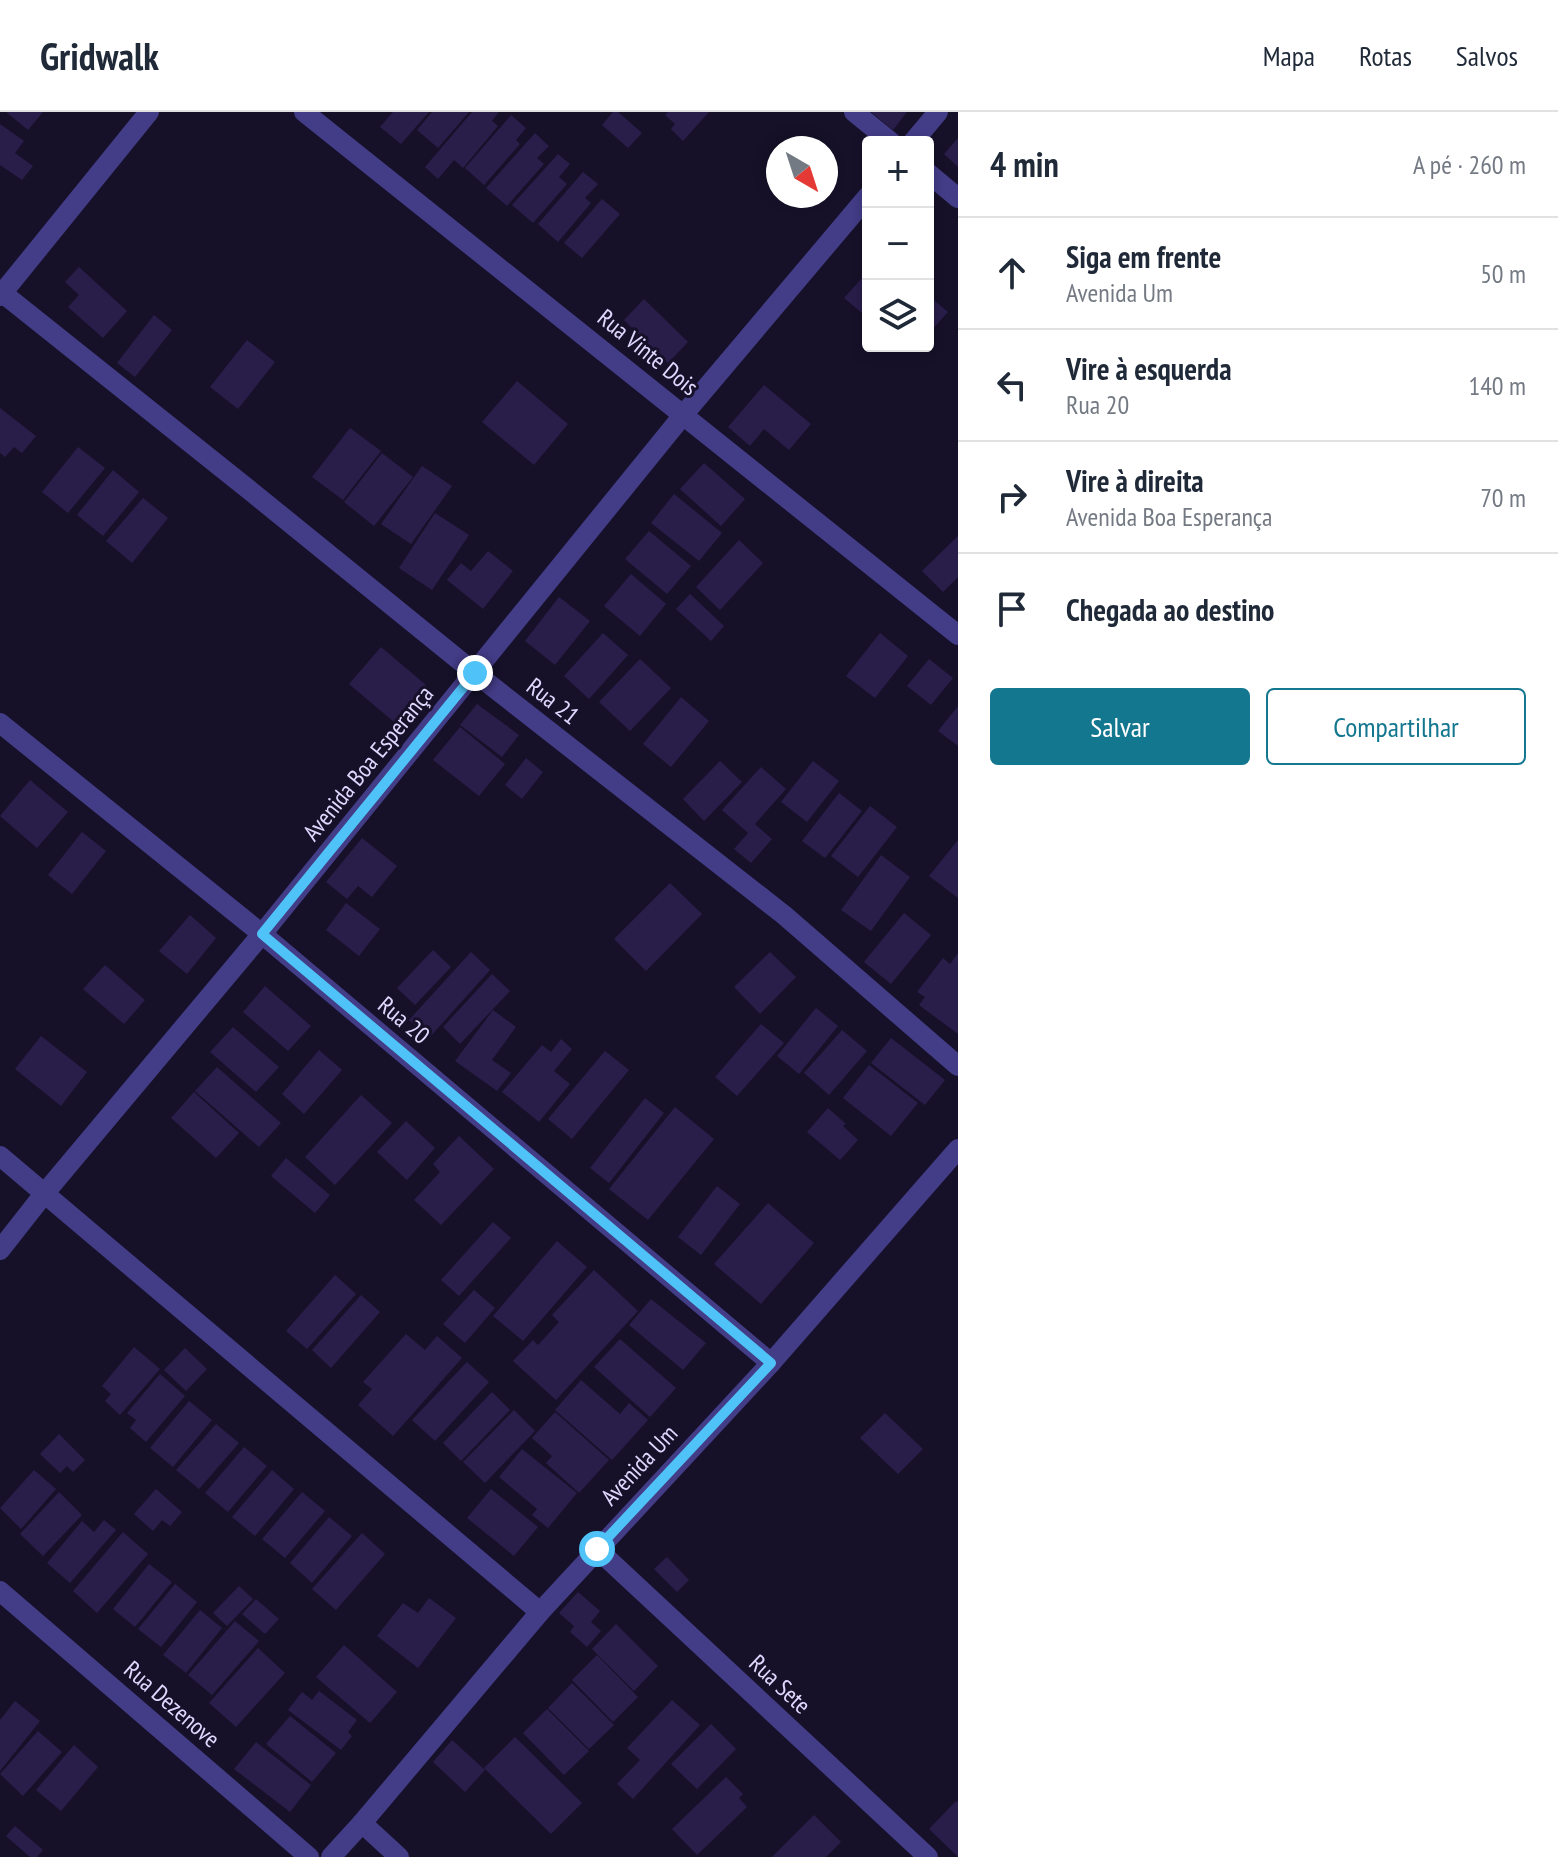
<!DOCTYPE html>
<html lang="pt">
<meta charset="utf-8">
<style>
body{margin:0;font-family:"PT Sans Narrow",sans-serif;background:#f2f2f3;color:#1f2937}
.controls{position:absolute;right:24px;top:24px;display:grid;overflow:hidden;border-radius:8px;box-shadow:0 4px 12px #0003}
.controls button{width:72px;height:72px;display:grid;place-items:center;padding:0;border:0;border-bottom:2px solid #e0e1e3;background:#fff;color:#1f2937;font:40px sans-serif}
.compass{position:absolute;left:766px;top:24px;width:72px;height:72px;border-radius:50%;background:#fff;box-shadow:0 4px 12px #0003;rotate:141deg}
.stop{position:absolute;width:24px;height:24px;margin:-18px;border:6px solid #4fc3f7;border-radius:50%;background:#fff}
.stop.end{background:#4fc3f7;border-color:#fff;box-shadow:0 2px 8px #0008}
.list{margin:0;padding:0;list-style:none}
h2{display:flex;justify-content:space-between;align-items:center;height:104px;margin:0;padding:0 32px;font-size:34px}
h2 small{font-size:26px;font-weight:400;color:#747a83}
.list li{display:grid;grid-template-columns:52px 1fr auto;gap:24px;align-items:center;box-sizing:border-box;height:112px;padding:0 32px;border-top:2px solid #e0e1e3}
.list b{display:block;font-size:30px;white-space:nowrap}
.list p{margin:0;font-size:26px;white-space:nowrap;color:#747a83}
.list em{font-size:26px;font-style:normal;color:#747a83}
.actions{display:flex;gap:16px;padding:24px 32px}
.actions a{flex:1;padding:18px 0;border:2px solid #147790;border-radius:8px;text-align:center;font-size:28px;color:#147790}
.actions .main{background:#147790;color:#fff}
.icon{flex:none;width:44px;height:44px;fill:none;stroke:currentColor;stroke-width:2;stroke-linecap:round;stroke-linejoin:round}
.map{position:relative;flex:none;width:958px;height:1745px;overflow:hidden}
header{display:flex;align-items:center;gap:48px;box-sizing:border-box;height:112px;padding:0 40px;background:#fff;border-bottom:2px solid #e0e1e3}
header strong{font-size:38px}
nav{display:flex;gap:44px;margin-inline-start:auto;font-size:28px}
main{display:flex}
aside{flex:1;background:#fff}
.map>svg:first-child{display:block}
.building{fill:#291d4a}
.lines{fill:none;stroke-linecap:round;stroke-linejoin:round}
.street{stroke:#433c87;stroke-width:20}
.route{stroke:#4fc3f7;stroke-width:10}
.labels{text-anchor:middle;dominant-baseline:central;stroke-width:6;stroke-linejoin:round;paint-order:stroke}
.street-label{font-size:24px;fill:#e0d9ff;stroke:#161129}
</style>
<header>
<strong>Gridwalk</strong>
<nav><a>Mapa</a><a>Rotas</a><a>Salvos</a></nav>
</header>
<main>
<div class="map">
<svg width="958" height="1745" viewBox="0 0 958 1745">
<rect width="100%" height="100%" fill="#161129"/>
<!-- building -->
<g class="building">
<path d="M6,0H43L28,18Z"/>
<path d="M393,0H429L401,32L380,15Z"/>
<path d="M432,0H469L438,36L417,18Z"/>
<path d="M472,0H499L492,9L498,14L463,56L454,48L438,67L425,55Z"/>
<path d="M613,0H618L642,21L628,36L602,13Z"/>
<path d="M668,0H709L683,29L671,17L675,12L665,3Z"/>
<path d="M871,0H907L893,18Z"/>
<path d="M511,3L526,16L516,28L520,32L484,73L465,56Z"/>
<path d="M0,12L24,29L15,41L33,54L22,68L0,53Z"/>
<path d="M535,21L549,34L537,46L544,52L507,94L486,76Z"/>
<path d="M958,26V55L944,42Z"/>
<path d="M558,42L570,52L559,65L567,72L533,111L512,93Z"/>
<path d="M583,60L598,72L585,86L591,91L558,130L538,112Z"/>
<path d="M602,87L620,102L582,146L564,131Z"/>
<path d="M79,155L127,199L103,226L68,195L79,183L65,170Z"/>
<path d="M862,166L868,171V206L844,186Z"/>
<path d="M928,183L948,200L930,220L928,218Z"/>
<path d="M644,187L688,230L668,251L624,208Z"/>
<path d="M154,203L172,218L135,265L117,251Z"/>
<path d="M247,228L275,250L238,297L210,275Z"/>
<path d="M517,269L568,312L534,353L482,310Z"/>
<path d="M764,273L811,312L789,338L764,317L750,334L728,315Z"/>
<path d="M0,296L36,324L22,341L14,335L5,345L0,341Z"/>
<path d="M350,316L381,339L343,388L312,365Z"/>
<path d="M78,335L105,356L68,401L42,380Z"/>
<path d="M382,341L413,365L374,414L344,390Z"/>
<path d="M704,351L745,387L721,414L680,377Z"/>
<path d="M422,354L452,374L411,432L381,412Z"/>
<path d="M113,358L139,380L103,424L77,403Z"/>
<path d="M674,382L722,421L699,449L651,411Z"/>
<path d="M143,386L168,406L132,451L106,429Z"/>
<path d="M435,401L469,423L432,478L399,456Z"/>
<path d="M649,419L691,454L667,482L625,447Z"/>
<path d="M958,424V465L943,480L922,459Z"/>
<path d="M739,428L763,451L720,498L696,475Z"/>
<path d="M488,439L513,459L483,497L447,468L461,451L471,459Z"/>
<path d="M631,462L666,492L640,524L604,494Z"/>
<path d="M690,482L724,514L711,529L676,497Z"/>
<path d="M559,485L590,509L555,553L525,529Z"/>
<path d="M603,521L628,543L589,587L564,564Z"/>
<path d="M880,521L908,544L875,586L846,564Z"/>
<path d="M381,535L426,573L394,610L349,572Z"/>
<path d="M640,547L671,576L630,619L599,590Z"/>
<path d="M929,547L953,566L931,593L907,574Z"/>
<path d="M681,585L709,609L671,655L643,632Z"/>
<path d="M477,592L519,623L502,645L460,613Z"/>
<path d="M958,594V634L938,619Z"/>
<path d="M460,615L505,652L479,684L433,648Z"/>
<path d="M526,646L543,660L522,687L505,673Z"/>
<path d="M720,649L742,670L704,709L683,687Z"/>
<path d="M813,649L839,669L807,710L781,690Z"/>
<path d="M761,655L786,677L755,712L772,727L751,751L734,737L748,721L722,698Z"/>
<path d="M30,668L68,700L37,736L0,704Z"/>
<path d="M839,681L862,699L825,746L802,729Z"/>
<path d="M870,694L897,715L858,765L831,744Z"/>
<path d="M82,720L106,739L72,782L48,763Z"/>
<path d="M362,726L397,754L372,785L358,774L347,787L326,770Z"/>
<path d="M958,728V786L929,764Z"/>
<path d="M881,743L910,765L871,819L841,798Z"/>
<path d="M670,771L702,802L646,859L614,827Z"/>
<path d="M346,791L380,817L359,844L326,818Z"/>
<path d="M904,801L931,823L891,872L864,850Z"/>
<path d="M190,803L216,826L187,862L159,839Z"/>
<path d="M433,838L451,855L415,893L397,876Z"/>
<path d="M471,840L490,858L429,926L409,908Z"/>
<path d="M770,840L796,865L760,902L734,875Z"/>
<path d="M958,841V922L919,893L925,885L917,880L943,846L950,852Z"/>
<path d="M105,853L145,888L124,912L83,877Z"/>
<path d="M492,862L510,879L460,932L443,915Z"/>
<path d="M265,874L311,914L288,939L243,900Z"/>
<path d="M816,896L838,914L799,962L777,944Z"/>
<path d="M493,898L516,915L492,948L511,961L497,979L455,949Z"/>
<path d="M761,912L784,931L737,984L715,965Z"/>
<path d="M233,915L279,955L256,980L210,940Z"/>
<path d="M842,918L867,939L829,983L804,961Z"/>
<path d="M41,924L87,960L61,994L15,957Z"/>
<path d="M891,926L945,968L925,993L871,951Z"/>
<path d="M561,927L572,937L554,959L570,972L539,1010L502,980L542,933L551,940Z"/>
<path d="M319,938L342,958L304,1002L282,982Z"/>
<path d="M605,939L629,958L572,1027L548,1007Z"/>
<path d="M869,953L918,991L891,1024L843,986Z"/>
<path d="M217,955L281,1011L259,1035L195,979Z"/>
<path d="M194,980L239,1021L216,1046L171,1006Z"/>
<path d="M361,983L392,1011L335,1073L305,1045Z"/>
<path d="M645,986L664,1001L609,1071L590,1056Z"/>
<path d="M675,995L714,1027L648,1108L609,1077Z"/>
<path d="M828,996L846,1012L843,1014L858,1028L840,1048L807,1020Z"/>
<path d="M406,1009L435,1036L407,1068L377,1040Z"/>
<path d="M459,1024L494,1057L441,1113L414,1088L440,1060L433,1052Z"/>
<path d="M286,1046L330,1083L315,1101L271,1064Z"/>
<path d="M717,1074L740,1092L701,1143L678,1125Z"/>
<path d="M768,1091L814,1131L761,1192L714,1152Z"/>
<path d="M493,1110L511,1126L459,1184L441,1168Z"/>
<path d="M557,1129L587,1155L523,1229L493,1204Z"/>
<path d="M594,1158L638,1199L556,1288L513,1249L533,1228L538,1233L559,1210L552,1203Z"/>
<path d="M335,1163L356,1182L307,1237L286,1219Z"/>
<path d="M474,1178L495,1196L465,1231L443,1212Z"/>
<path d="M361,1183L380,1200L331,1256L312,1238Z"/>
<path d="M651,1187L706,1231L683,1258L629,1213Z"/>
<path d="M406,1222L425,1238L437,1224L462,1246L393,1324L358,1293L372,1277L363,1270Z"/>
<path d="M620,1227L676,1276L650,1305L594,1255Z"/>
<path d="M134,1235L160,1257L120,1303L105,1289L111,1282L102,1274Z"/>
<path d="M185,1236L207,1257L186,1279L164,1258Z"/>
<path d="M467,1250L489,1270L435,1329L412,1308Z"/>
<path d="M160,1262L185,1284L146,1330L130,1316L136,1308L127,1301Z"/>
<path d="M581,1268L620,1302L629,1291L648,1308L612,1348L555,1298Z"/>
<path d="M492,1280L510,1298L461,1349L443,1331Z"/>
<path d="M189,1289L212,1308L173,1355L150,1336Z"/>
<path d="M514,1298L535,1319L485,1371L463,1350Z"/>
<path d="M555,1300L609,1348L579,1381L546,1351L552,1344L532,1326Z"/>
<path d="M885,1301L923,1337L898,1362L860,1326Z"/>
<path d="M216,1312L239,1331L199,1377L176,1358Z"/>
<path d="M59,1322L85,1348L73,1360L67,1354L60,1361L40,1342Z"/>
<path d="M244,1335L267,1354L228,1400L205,1381Z"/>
<path d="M522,1337L577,1381L548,1416L532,1403L537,1397L499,1365Z"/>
<path d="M34,1358L56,1377L21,1417L0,1396Z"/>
<path d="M272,1358L294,1377L255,1424L232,1405Z"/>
<path d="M156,1377L182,1400L170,1414L162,1408L153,1419L134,1402Z"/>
<path d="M491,1377L538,1415L514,1444L467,1406Z"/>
<path d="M59,1380L82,1403L43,1444L20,1422Z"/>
<path d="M302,1380L325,1399L285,1446L262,1427Z"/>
<path d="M329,1405L352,1424L312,1471L290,1451Z"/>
<path d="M104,1408L116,1418L70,1471L47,1451L82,1409L94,1420Z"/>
<path d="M123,1420L148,1442L97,1501L73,1479Z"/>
<path d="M362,1421L385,1442L336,1498L312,1477Z"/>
<path d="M667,1445L689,1468L677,1480L654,1457Z"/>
<path d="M149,1452L172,1470L135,1515L113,1497Z"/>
<path d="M175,1472L197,1490L161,1535L138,1517Z"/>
<path d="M239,1474L253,1487L227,1514L213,1501Z"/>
<path d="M578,1480L600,1499L591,1510L601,1519L587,1535L570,1520L574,1514L559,1501Z"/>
<path d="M429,1486L456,1506L418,1556L377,1524L403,1491L418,1501Z"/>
<path d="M256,1487L279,1507L265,1522L242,1502Z"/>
<path d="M200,1498L222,1516L186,1561L163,1543Z"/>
<path d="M235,1509L259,1529L212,1583L188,1563Z"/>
<path d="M616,1512L658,1554L634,1579L592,1537Z"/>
<path d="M344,1533L397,1580L370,1611L316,1565Z"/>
<path d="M258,1536L285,1561L236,1615L209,1591Z"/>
<path d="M597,1543L638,1585L613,1610L572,1568Z"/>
<path d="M572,1571L614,1613L589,1637L548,1596Z"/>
<path d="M319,1579L357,1608L348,1620L352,1624L341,1638L288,1598L302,1580L312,1588Z"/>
<path d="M672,1588L700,1613L633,1687L617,1672L640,1648L627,1636Z"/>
<path d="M15,1589L40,1609L0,1659V1608Z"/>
<path d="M547,1597L589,1639L564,1663L523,1621Z"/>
<path d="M290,1604L336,1641L312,1670L266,1632Z"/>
<path d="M711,1612L736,1637L697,1677L671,1652Z"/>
<path d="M38,1619L62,1640L23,1684L0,1662Z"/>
<path d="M515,1625L582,1691L551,1722L484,1656Z"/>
<path d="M452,1628L485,1658L465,1680L433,1650Z"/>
<path d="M256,1630L311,1673L290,1700L234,1657Z"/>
<path d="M74,1633L98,1655L61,1699L36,1678Z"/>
<path d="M726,1665L743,1682L739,1686L747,1695L697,1743L672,1717Z"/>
<path d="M956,1689L958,1690V1745L929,1717Z"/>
<path d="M814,1703L841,1730L826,1745H772Z"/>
<path d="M15,1714L43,1738L37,1745H30L6,1724Z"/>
</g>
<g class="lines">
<!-- street -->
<g class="street">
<path d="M304,0L958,523"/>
<path d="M854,0L891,30"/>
<path d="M913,30L938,0"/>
<path d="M928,61L958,86"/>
<path d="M0,179L253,381L475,561L784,803L958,954"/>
<path d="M0,184L149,0"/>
<path d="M0,611L262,822L771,1251"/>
<path d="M0,1044L540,1500"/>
<path d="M0,1138L44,1082L262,822L684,302L868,84"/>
<path d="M597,1437L928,1745"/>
<path d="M0,1479L309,1745"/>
<path d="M362,1711L399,1745"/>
<path d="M331,1745L362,1711L540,1500L771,1251L958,1037"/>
</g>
</g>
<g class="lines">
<!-- route -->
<path class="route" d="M475,561L262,822L771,1251L597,1437"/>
</g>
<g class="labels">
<!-- street labels -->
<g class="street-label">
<text transform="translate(648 240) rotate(39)">Rua Vinte Dois</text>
<text transform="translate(553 589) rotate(38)">Rua 21</text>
<text transform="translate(368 651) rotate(-51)">Avenida Boa Esperança</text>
<text transform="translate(404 908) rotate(40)">Rua 20</text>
<text transform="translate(639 1353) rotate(-47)">Avenida Um</text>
<text transform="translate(780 1572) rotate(43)">Rua Sete</text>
<text transform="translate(172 1592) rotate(41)">Rua Dezenove</text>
</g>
</g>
</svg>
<div class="controls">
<button>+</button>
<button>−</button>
<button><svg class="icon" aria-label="layers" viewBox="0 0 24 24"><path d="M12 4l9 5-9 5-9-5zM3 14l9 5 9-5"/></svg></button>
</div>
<svg class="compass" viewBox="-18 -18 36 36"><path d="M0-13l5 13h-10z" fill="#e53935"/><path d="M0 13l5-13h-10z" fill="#747a83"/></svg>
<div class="stop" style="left:597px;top:1437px"></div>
<div class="stop end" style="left:475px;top:561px"></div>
</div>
<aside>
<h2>4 min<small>A pé · 260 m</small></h2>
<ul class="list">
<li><svg class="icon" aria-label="ahead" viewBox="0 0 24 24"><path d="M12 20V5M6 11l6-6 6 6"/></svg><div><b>Siga em frente</b><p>Avenida Um</p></div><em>50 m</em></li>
<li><svg class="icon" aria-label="left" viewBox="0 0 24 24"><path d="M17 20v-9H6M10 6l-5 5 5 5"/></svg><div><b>Vire à esquerda</b><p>Rua 20</p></div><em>140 m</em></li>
<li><svg class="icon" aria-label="right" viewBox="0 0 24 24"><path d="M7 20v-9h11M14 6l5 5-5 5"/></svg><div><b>Vire à direita</b><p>Avenida Boa Esperança</p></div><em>70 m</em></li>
<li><svg class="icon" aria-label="arrive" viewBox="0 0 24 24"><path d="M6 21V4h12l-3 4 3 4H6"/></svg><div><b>Chegada ao destino</b></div></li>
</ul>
<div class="actions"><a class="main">Salvar</a><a>Compartilhar</a></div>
</aside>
</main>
